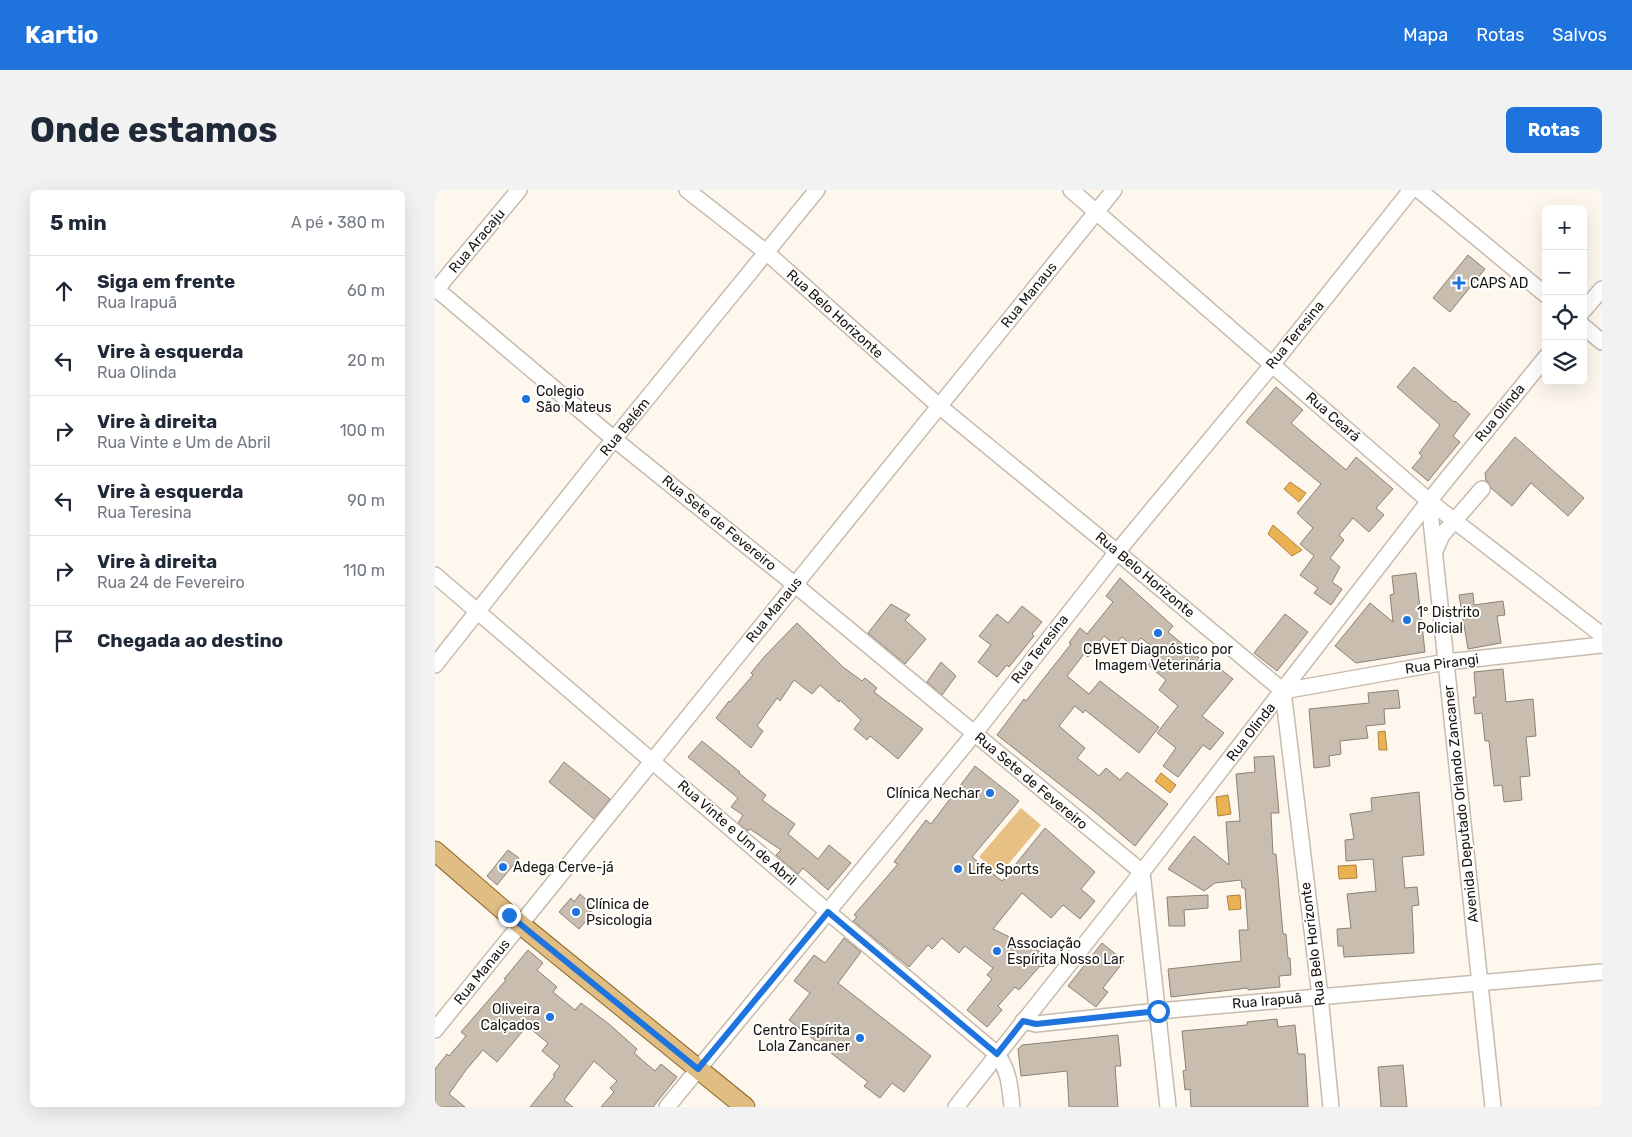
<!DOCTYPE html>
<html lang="pt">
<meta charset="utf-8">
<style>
body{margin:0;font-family:Rubik,sans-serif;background:#f2f2f3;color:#1f2937}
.controls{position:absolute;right:15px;top:15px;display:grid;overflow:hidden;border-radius:8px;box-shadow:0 5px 20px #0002}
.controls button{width:45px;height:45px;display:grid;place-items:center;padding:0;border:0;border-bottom:1px solid #e0e1e3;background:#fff;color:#1f2937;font:25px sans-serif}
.stop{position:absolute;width:15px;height:15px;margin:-11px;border:4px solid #1f73dd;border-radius:50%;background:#fff}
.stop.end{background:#1f73dd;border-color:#fff;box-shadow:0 1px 5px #0008}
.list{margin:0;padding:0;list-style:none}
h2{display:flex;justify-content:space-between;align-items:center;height:65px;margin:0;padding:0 20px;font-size:21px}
h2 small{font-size:16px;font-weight:400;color:#747a83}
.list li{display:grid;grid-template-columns:32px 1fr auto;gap:15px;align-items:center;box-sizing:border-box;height:70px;padding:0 20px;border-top:1px solid #e0e1e3}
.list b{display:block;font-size:19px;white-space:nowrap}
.list p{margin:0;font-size:16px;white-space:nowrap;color:#747a83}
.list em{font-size:16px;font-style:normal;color:#747a83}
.icon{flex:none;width:28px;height:28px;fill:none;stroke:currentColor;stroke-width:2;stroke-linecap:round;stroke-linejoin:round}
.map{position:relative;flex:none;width:1167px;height:917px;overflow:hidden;border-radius:8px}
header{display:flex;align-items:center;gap:30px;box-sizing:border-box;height:70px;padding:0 25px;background:#1f73dd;color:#fff}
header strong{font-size:24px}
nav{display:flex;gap:28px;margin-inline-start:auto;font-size:18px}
.intro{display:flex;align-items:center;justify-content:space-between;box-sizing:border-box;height:120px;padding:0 30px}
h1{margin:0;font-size:35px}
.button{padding:12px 22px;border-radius:8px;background:#1f73dd;color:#fff;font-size:18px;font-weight:700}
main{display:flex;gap:30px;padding:0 30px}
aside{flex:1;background:#fff;border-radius:8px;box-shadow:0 5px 20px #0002}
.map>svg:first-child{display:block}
.green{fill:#e7c084}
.water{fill:#ebb254;stroke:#ac833f}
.building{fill:#c8bdae;stroke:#8c8273}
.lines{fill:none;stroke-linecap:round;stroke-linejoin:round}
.minor-casing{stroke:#c6bbac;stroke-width:18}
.major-casing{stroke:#8b6625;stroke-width:21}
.minor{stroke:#fff;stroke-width:15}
.major{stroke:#dfbd83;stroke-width:19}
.route{stroke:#1f73dd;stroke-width:6}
.poi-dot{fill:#1f73dd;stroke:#fff;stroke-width:2}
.labels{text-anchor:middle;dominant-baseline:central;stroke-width:4;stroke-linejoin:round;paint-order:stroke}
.street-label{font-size:14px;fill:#18150f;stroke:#fff}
.poi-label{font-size:14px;fill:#18150f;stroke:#fff;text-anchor:start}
</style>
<header>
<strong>Kartio</strong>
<nav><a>Mapa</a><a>Rotas</a><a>Salvos</a></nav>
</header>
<div class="intro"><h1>Onde estamos</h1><a class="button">Rotas</a></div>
<main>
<aside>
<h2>5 min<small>A pé · 380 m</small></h2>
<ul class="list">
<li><svg class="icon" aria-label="ahead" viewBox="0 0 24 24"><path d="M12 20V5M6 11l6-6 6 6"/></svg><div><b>Siga em frente</b><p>Rua Irapuã</p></div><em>60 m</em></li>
<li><svg class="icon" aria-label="left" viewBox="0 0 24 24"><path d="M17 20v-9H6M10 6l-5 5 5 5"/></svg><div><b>Vire à esquerda</b><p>Rua Olinda</p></div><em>20 m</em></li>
<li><svg class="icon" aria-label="right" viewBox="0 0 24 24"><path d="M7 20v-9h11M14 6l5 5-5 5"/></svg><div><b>Vire à direita</b><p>Rua Vinte e Um de Abril</p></div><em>100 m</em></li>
<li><svg class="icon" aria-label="left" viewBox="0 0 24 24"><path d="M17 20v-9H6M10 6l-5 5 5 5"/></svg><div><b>Vire à esquerda</b><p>Rua Teresina</p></div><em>90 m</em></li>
<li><svg class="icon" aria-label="right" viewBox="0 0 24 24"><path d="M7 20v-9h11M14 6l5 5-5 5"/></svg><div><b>Vire à direita</b><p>Rua 24 de Fevereiro</p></div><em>110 m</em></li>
<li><svg class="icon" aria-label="arrive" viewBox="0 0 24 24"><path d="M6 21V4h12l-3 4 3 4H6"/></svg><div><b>Chegada ao destino</b></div></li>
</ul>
</aside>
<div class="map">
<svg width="1167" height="917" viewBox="0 0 1167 917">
<rect width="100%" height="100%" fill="#fef7ee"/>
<!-- green -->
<path class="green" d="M586,618L606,635L565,684L544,667Z"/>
<!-- water -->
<g class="water">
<path d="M855,292L871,303L864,312L849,299Z"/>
<path d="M838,335L867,360L857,366L833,344Z"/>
<path d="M950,541L952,560H944L943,542Z"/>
<path d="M726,583L741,595L735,603L720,591Z"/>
<path d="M793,605L796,624L783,626L781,607Z"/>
<path d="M921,675L922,688L904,689L903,676Z"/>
<path d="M805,705L806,719L794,720L792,706Z"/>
</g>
<!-- building -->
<g class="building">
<path d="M1033,65L1050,79L1015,122L998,108Z"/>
<path d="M979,177L1019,212L1020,211L1035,224L1018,246L1025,252L993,291L977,278L987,266L984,263L1005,235L962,197Z"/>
<path d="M841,197L868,220L856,233L911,280L921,267L958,299L941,318L949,325L934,342L918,328L904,345L909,350L895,368L905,377L897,392L907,399L896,415L879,403L883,398L865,385L879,366L865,354L878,338L862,323L886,294L811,232Z"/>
<path d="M1080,247L1149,308L1133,326L1096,293L1077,316L1056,298L1053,292L1051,291L1050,283Z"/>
<path d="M981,383L990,462L921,473L900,456L935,413L958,432L955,405L959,404L957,386Z"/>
<path d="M685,388L738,436L733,442L775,477L778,473L798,489L767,526L789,543L775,560L768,555L743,587L728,576L741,558L722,543L743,516L724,500L731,490L713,475L724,462L706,448L698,456L687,447L680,455L669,446L653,467L649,464L632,486L654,504L665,491L724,537L704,563L650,520L648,523L640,516L624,536L650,558L642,568L664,586L671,578L685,590L692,582L733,614L700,656L660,622L562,545L589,509L591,511L636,454L634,453L645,438L652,444L678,412L671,406Z"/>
<path d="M1038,403L1039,415L1068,411L1070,425L1062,426L1066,453L1033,459L1024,405Z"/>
<path d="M456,414L475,425L470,430L491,449L470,474L433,443Z"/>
<path d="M587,416L607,432L597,444L599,446L574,477L572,475L562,487L543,472L556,455L544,446L562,424L573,433Z"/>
<path d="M850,424L873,442L842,481L819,463Z"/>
<path d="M362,433L408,477L427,491L430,488L442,498L439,502L488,539L463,569L435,546L432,550L419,539L426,530L405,510L404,512L385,495L377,504L359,490L345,511L342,508L322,536L328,541L316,558L281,528L294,511L295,512L318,485L316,483L329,467Z"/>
<path d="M506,472L521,486L507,505L492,492Z"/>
<path d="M1068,479L1071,512L1098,509L1101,546L1091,547L1095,586L1085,587L1087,610L1069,612L1067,595L1059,596L1054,551H1050L1047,523L1040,524L1038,507H1041L1039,482Z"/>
<path d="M963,500L965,518L949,519L950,534L931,536L933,548L905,551L906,564L894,566L895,576L879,578L874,519L934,513L933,503Z"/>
<path d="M267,551L305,582L304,583L331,605L327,610L360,634L353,644L383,669L394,655L416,673L393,700L368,678L363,684L341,665L346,660L315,639L313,641L303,633L308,625L296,617L303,608L253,567Z"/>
<path d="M839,566L844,623H836L838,664H841L848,744H851L853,768H855L856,785L844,786L845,797L813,800V798L736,807L733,779L806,771L804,740H813L810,698H807L806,690L780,693L769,701L733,679L759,646L794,675L791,632L805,631L801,584L820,582L819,567Z"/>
<path d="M129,572L175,609L159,629L114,592Z"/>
<path d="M540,576L584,611L537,667L567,691L610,638L660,682L646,699L660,711L645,729L628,715L616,728L587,703L558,739L614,766L608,777L605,776L584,800L580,797L563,816L567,820L552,837L532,820L557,789L552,785L558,778L530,756L524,763L507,748L497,759L493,755L474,777L418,731L422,727L419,725L463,674L459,672L491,630L496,634Z"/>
<path d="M984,602L989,665L967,667L970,698L982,697L984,715L977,716L979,763L909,767L908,756H903L902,739L916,738L912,704L941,701L938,669L911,671L910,650L919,649L915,624L937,621L936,608Z"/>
<path d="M73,660L84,668L62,695L52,686Z"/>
<path d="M145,704L156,714L153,719L158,723L144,739L124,722L136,708L139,712Z"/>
<path d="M773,705V718L749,720L750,736H734L732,707Z"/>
<path d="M409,748L426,762L403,793L496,866L469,902L457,893L445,908L429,896L433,892L354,830L375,803L359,791L379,765L390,773Z"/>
<path d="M667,753L689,771L668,798L673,802L661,817L633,796Z"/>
<path d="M93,760L108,773L102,780L122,797L118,802L140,820L146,813L174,834L202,859L199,863L220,881L226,874L242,887L218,917H166L179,902L175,898L182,891L159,871L129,910L138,917H95L120,886L118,885L125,876L107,861L113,853L92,836L62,872L48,860L31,880L14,904L30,917H0V879L12,864L14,866L31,846L26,842L71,790L69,789Z"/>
<path d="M842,829L843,837L860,835L863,864H870L873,917H756L755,899L750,900L748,881L751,880L747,841L812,835V832Z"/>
<path d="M683,845L686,876H680L683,917H634L632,881L586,886L583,859L587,855Z"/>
<path d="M968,875L972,917H946L943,877Z"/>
</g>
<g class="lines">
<!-- minor casing -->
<g class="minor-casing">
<g id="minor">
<path d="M252,0L331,62L504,216L682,362L848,501L885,806L896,917"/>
<path d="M636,0L994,311L1167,445"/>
<path d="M984,0L1111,105"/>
<path d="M0,98L179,249L359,394L707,682L733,917"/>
<path d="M0,101L84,0"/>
<path d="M1148,121L1167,99"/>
<path d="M1148,136L1167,152"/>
<path d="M994,311L1058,917"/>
<path d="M1000,361L1007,345L1047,299"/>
<path d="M0,385L393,722L562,864C574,881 575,896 577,917"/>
<path d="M0,475L179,249L382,0"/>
<path d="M848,501L1011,472L1167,455"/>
<path d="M588,831L601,834L723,821L1167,782"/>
<path d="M0,840L679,0"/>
<path d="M232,917L539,544L682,362L837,175L976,0"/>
<path d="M521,917L707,682L994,311L1111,167"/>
</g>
</g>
<!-- major casing -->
<g class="major-casing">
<path id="major" d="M0,661L74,725L310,917"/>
</g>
<!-- minor -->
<use href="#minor" class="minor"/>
<!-- major -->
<use href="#major" class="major"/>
</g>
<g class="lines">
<!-- route -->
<path class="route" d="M74,725L263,879L393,722L562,864L588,831L601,834L723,821"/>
</g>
<!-- markers -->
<g class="poi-dot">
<path d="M1021.5 85.5h5v5h5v5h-5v5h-5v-5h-5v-5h5z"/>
<circle cx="91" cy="209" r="5"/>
<circle cx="972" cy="430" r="5"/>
<circle cx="723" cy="443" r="5"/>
<circle cx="555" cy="603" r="5"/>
<circle cx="68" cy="677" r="5"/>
<circle cx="523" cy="679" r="5"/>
<circle cx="141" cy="722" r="5"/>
<circle cx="562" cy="761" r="5"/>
<circle cx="115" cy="827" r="5"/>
<circle cx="425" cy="848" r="5"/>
</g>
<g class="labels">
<!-- street labels -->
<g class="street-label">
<text transform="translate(42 51) rotate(-50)">Rua Aracaju</text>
<text transform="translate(594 105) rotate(-51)">Rua Manaus</text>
<text transform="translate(400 124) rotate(42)">Rua Belo Horizonte</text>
<text transform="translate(860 145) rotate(-51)">Rua Teresina</text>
<text transform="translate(1065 223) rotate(-51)">Rua Olinda</text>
<text transform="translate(898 227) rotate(41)">Rua Ceará</text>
<text transform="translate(190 237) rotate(-51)">Rua Belém</text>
<text transform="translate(284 333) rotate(39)">Rua Sete de Fevereiro</text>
<text transform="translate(710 385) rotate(40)">Rua Belo Horizonte</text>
<text transform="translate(339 420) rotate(-51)">Rua Manaus</text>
<text transform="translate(605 459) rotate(-52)">Rua Teresina</text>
<text transform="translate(1007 474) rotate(-8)">Rua Pirangi</text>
<text transform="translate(816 542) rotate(-52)">Rua Olinda</text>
<text transform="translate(596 591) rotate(40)">Rua Sete de Fevereiro</text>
<text transform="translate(1026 614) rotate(-96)">Avenida Deputado Orlando Zancaner</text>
<text transform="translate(302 643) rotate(41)">Rua Vinte e Um de Abril</text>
<text transform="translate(878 754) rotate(-97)">Rua Belo Horizonte</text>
<text transform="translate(47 782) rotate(-51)">Rua Manaus</text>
<text transform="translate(832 811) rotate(-5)">Rua Irapuã</text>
</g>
<!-- poi labels -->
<g class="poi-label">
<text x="1035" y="93">CAPS AD</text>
<text x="101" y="201">Colegio<tspan x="101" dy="16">São Mateus</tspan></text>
<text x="982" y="422">1° Distrito<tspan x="982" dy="16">Policial</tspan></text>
<text x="723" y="459" text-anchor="middle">CBVET Diagnóstico por<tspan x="723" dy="16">Imagem Veterinária</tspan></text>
<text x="545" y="603" text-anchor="end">Clínica Nechar</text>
<text x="78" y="677">Adega Cerve-já</text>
<text x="533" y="679">Life Sports</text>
<text x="151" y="714">Clínica de<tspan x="151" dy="16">Psicologia</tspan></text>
<text x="572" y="753">Associação<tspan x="572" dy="16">Espírita Nosso Lar</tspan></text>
<text x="105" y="819" text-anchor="end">Oliveira<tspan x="105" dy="16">Calçados</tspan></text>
<text x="415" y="840" text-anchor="end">Centro Espírita<tspan x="415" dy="16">Lola Zancaner</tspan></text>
</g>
</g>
</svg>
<div class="controls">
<button>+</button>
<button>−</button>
<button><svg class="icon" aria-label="locate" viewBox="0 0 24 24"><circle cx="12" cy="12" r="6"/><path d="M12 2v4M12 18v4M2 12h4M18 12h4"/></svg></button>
<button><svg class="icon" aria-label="layers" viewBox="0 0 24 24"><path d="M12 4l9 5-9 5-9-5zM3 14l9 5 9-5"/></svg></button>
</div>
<div class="stop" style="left:723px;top:821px"></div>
<div class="stop end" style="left:74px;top:725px"></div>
</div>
</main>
